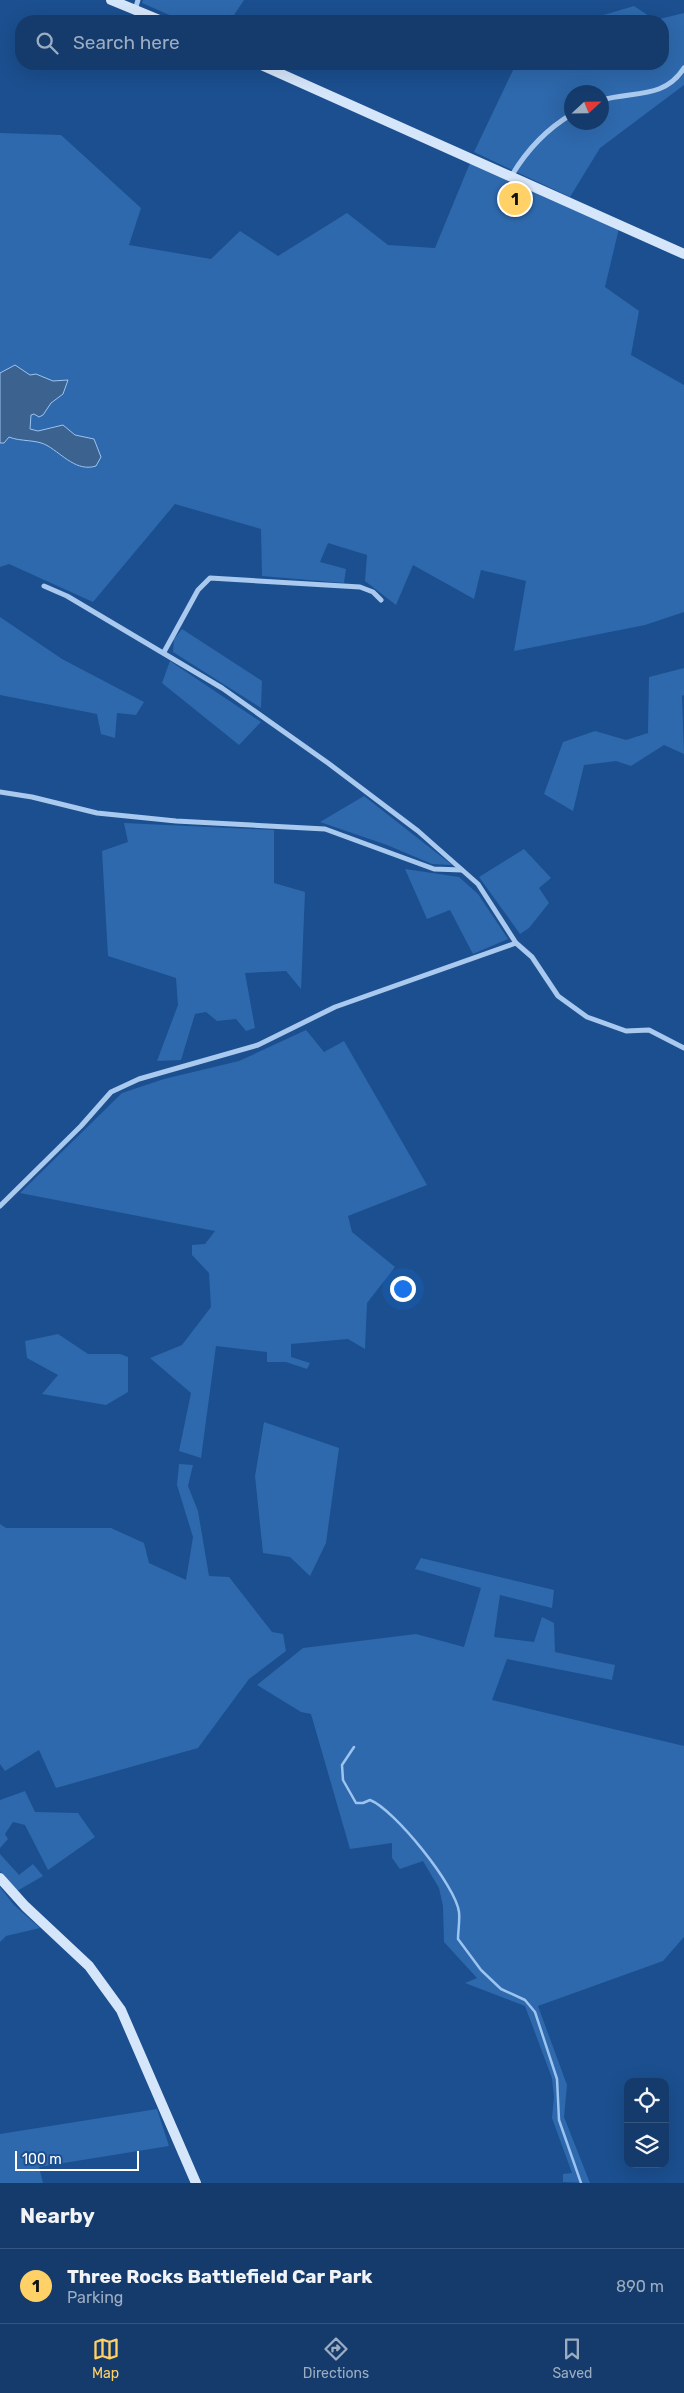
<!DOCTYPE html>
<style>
body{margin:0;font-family:Rubik,sans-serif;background:#214673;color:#f1f3f6}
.controls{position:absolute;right:15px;bottom:15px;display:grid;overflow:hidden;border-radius:10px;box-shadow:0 5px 20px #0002}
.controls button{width:45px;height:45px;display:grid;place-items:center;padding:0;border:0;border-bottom:1px solid #33557e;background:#143b6b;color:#f1f3f6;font:25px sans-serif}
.compass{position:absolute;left:564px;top:85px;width:45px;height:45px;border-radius:50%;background:#143b6b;box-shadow:0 5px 20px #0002;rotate:68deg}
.scale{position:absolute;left:15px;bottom:12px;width:124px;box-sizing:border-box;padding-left:5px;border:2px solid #fff;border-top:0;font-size:14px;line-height:18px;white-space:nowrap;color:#fff;-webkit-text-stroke:4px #1b4f8f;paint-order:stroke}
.you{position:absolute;left:402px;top:1288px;width:18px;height:18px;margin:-12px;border:4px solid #fff;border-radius:50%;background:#1a73e8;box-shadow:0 0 0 8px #1a73e833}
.badge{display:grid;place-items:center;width:32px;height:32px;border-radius:50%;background:#ffd166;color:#111;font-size:16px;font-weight:700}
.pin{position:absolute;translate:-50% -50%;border:2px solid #fff;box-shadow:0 1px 5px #0006}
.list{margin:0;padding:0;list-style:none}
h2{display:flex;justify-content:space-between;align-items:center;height:65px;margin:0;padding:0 20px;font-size:21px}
h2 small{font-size:16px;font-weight:400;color:#9dadc1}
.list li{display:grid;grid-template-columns:32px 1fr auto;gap:15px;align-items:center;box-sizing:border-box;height:75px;padding:0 20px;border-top:1px solid #33557e}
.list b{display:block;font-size:19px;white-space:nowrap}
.list p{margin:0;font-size:16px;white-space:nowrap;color:#9dadc1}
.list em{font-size:16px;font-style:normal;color:#9dadc1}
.icon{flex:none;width:28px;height:28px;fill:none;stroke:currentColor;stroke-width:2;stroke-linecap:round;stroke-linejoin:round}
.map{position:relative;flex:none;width:684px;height:2183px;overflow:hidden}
.search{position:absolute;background:#143b6b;box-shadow:0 5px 20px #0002;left:15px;right:15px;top:15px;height:55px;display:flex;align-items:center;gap:12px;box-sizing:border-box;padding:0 18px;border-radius:20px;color:#9dadc1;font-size:19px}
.sheet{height:140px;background:#143b6b}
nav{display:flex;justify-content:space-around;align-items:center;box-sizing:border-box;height:70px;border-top:1px solid #33557e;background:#143b6b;font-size:14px;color:#9dadc1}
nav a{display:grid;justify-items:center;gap:2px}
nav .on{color:#ffd166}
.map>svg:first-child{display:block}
.green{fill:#2e69ad;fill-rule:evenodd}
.water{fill:#3c6290;stroke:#9cc4f0}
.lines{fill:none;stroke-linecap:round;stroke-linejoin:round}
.stream{stroke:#9cc4f0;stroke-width:2.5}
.street{stroke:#a9c9ee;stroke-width:5}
.secondary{stroke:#d6e6fa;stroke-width:10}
</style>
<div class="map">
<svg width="684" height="2183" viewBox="0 0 684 2183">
<rect width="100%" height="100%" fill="#1b4f8f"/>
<!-- green -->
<g class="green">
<path d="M143,0H244L230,21H183L142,3Z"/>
<path d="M634,6L655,20L684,13V85L600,148L570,197L474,152L516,64H663V21H595L597,17ZM572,92H602V122H572Z"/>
<path d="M0,133L61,135L141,208L129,245L211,259L240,231L278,256L347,213L388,245L435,248L470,163L619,228L605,287L639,311L631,355L684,385V612L645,625L514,651L526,581L481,570L474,599L413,565L396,605L365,581L367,555L328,543L320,562L346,569L344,583L262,576L261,529L175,504L93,602L9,564L0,567Z"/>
<path d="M0,617L62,659L144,702L136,715L117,713L115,738L101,734L97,714L0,695Z"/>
<path d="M182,629L262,681L261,708L173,652L174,639Z"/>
<path d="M170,661L261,722L239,745L162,683Z"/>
<path d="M684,668V695L682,696L684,754L664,745L631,766L616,761L584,765L573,811L544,794L563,742L595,731L626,740L648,733L649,677Z"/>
<path d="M364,796L452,865L432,864L387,845L320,822Z"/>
<path d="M124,823L274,830V883L305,892L301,989L286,971L245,973L255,1028L246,1031L236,1019L217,1021L206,1012L195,1014L181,1060L157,1061L178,1005L176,978L108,956L102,851L128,842Z"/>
<path d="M524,849L551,878L539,888L549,903L529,928L520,934L479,877Z"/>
<path d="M405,869L459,877L478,894L508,939L473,954L450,910L427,919Z"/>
<path d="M306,1030L324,1052L344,1041L427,1185L348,1216L352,1232L395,1267L367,1303L365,1349L348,1339L291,1344V1357L310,1363L307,1369L286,1362H267V1352L216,1346L201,1458L179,1451L191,1393L150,1358L182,1345L211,1307L209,1273L192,1255V1245L205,1244L215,1231L20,1193L122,1093L164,1079L239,1061Z"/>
<path d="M58,1334L88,1354H120L128,1357V1392L106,1405L42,1394L58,1375L27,1358L25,1341Z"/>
<path d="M264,1422L339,1448L326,1543L310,1576L290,1557L263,1553L255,1476Z"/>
<path d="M179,1464L193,1465L188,1486L198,1511L209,1576L229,1577L272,1632L283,1634L286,1651L249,1679L198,1748L56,1788L39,1750L5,1771L0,1764V1524L6,1528H111L144,1543L149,1563L186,1580L193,1537L177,1485Z"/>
<path d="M421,1558L554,1590L552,1608L500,1595L494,1637L534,1642L542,1617L554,1623L555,1652L615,1665L612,1680L507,1659L492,1700L684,1746V1937L663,1961L538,2006L567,2085L564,2117L590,2183L563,2182V2174L572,2173L552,2118L554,2097L552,2078L525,2006L465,1983L477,1978L444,1942L443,1906L439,1888L423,1861L400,1869L392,1858V1843L350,1849L311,1714L301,1712L257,1685L303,1648L416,1634L464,1647L481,1588L415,1569Z"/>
<path d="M25,1791L35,1812L78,1813L95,1837L48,1870L25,1825L13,1822L5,1834L8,1839L0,1848V1800Z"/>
<path d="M0,1854L19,1875L33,1864L43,1876L17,1891L0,1871Z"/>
<path d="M0,1887L14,1905L40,1928L6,1936L0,1942Z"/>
<path d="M157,2109L169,2146L39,2167L43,2183H0V2134Z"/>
</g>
<!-- water -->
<path class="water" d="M15,365L30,375L36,374L53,381L68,380L63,394L51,403L43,415L39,417L34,414L31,415L30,429L38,431L63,425L75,435L94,439L101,457L96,466C77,472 63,455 48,446C37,439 21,442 9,437L4,443H0V373Z"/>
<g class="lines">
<!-- stream -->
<path class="stream" d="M354,1747L342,1765L343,1780L356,1803H363L370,1800C394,1809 456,1886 459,1912C460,1921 458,1931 458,1939L481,1970L501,1989L525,2000L535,2012L557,2079L559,2120L581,2183"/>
<!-- street -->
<g class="street">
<path d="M135,10L138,0"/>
<path d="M602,100C634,91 664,99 684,68"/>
<path d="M512,175C527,150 545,130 572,114"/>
<path d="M44,586L67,596L222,688L328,763L418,831L478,884L516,943L532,957L558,996L587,1017L626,1031L649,1030L684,1048"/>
<path d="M164,652L198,590L210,578L360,587L373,592L381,600"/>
<path d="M0,792L32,797L97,813L176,821L325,829L434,869L462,870"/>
<path d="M0,1206L81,1126L111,1092L139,1079L258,1045L335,1007L516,943"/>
</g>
<!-- secondary -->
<g class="secondary">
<path d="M111,0L162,21"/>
<path d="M259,64L684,254"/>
<path d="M0,1878L25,1906L89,1966L121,2010L196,2183"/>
</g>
</g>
</svg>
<div class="controls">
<button><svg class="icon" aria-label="locate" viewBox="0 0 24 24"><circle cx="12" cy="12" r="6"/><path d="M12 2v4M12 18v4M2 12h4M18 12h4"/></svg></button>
<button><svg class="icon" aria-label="layers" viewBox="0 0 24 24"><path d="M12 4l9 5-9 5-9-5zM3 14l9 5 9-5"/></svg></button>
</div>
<svg class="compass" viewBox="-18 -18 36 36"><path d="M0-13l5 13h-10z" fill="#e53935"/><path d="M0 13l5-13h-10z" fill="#9dadc1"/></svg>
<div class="scale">100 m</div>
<div class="you"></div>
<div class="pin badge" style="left:515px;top:199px">1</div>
<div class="search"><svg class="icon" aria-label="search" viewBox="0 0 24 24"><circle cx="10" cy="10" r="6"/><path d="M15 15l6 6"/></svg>Search here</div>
</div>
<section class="sheet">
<h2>Nearby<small></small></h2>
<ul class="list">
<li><span class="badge">1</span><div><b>Three Rocks Battlefield Car Park</b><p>Parking</p></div><em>890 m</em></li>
</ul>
</section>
<nav>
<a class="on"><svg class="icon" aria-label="map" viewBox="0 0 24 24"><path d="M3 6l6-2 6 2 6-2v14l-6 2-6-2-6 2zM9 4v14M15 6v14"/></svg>Map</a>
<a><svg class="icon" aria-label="directions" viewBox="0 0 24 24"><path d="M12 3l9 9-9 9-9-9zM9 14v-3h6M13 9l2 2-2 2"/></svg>Directions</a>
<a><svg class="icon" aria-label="saved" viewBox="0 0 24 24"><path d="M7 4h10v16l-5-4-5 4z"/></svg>Saved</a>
</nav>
